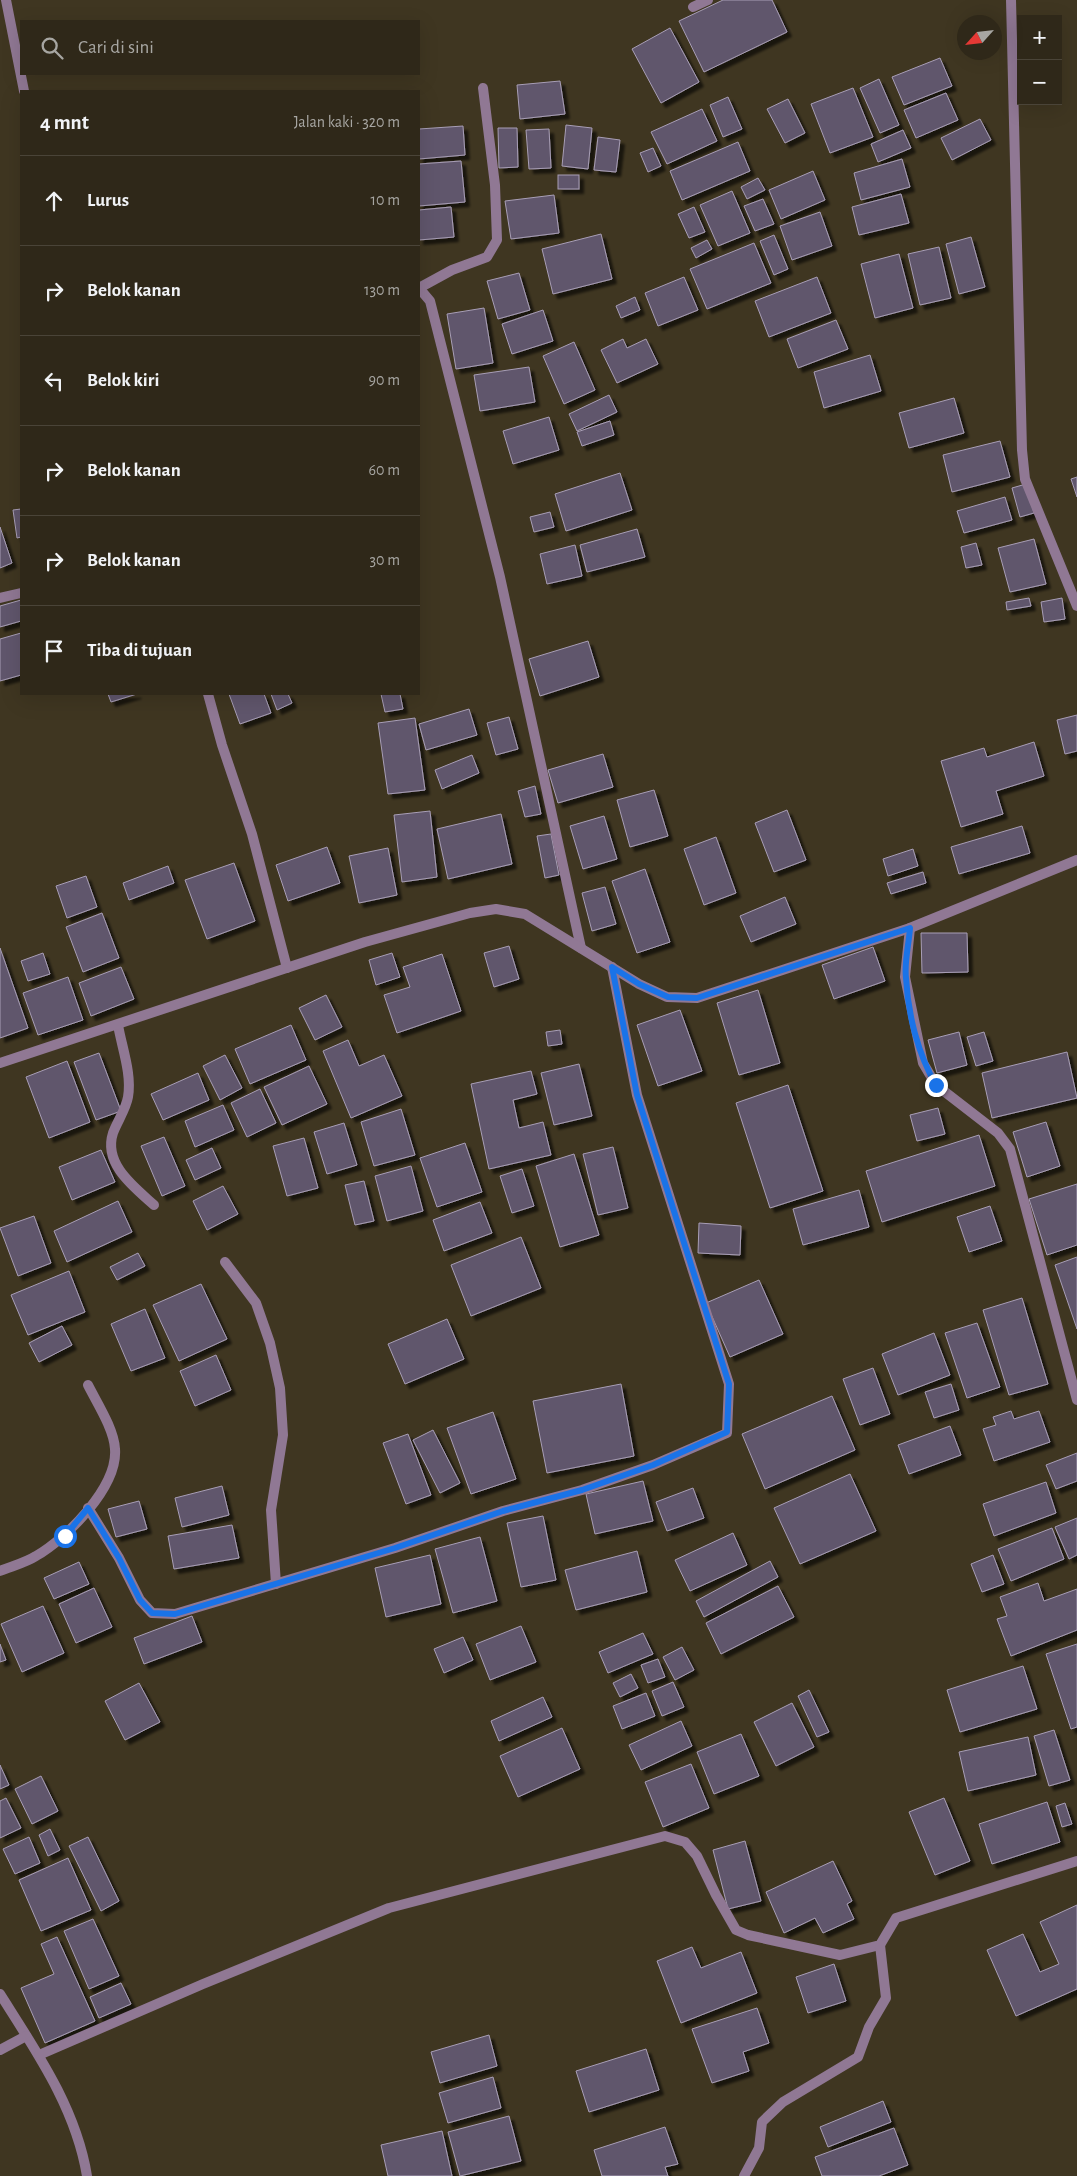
<!DOCTYPE html>
<html lang="id">
<meta charset="utf-8">
<style>
body{margin:0;font-family:"Alegreya Sans",sans-serif;background:#373022;color:#f1f3f6}
.controls{position:absolute;right:15px;top:15px;display:grid;overflow:hidden;border-radius:0px;box-shadow:0 5px 20px #0002}
.controls button{width:45px;height:45px;display:grid;place-items:center;padding:0;border:0;border-bottom:1px solid #4a4438;background:#2f2819;color:#f1f3f6;font:25px sans-serif}
.compass{position:absolute;left:957px;top:15px;width:45px;height:45px;border-radius:50%;background:#2f2819;box-shadow:0 5px 20px #0002;rotate:243deg}
.stop{position:absolute;width:15px;height:15px;margin:-11px;border:4px solid #1a73e8;border-radius:50%;background:#fff}
.stop.end{background:#1a73e8;border-color:#fff;box-shadow:0 1px 5px #0008}
.list{margin:0;padding:0;list-style:none}
h2{display:flex;justify-content:space-between;align-items:center;height:65px;margin:0;padding:0 20px;font-size:21px}
h2 small{font-size:16px;font-weight:400;color:#a7a6a2}
.list li{display:grid;grid-template-columns:32px 1fr auto;gap:15px;align-items:center;box-sizing:border-box;height:90px;padding:0 20px;border-top:1px solid #4a4438}
.list b{display:block;font-size:19px;white-space:nowrap}
.list em{font-size:16px;font-style:normal;color:#a7a6a2}
.icon{flex:none;width:28px;height:28px;fill:none;stroke:currentColor;stroke-width:2;stroke-linecap:round;stroke-linejoin:round}
.map{position:relative;flex:none;width:1077px;height:2176px;overflow:hidden}
.search{position:absolute;background:#2f2819;box-shadow:0 5px 20px #0002;left:20px;top:20px;width:400px;height:55px;display:flex;align-items:center;gap:12px;box-sizing:border-box;padding:0 18px;border-radius:0px;color:#a7a6a2;font-size:19px}
.panel{position:absolute;background:#2f2819;box-shadow:0 5px 20px #0002;left:20px;top:90px;width:400px;height:605px;border-radius:0px}
.map>svg:first-child{display:block}
.building{fill:#60566c;stroke:#a89eb6;filter:url(#shadow)}
.lines{fill:none;stroke-linecap:round;stroke-linejoin:round}
.minor{stroke:#907894;stroke-width:10}
.route{stroke:#1a73e8;stroke-width:6}
</style>
<div class="map">
<svg width="1077" height="2176" viewBox="0 0 1077 2176">
<defs>
<filter id="shadow"><feDropShadow dx="4.5" dy="4.5" stdDeviation="1" flood-color="#0009"/></filter>
</defs>
<rect width="100%" height="100%" fill="#3f3621"/>
<!-- building -->
<g class="building">
<path d="M723,0H772L787,32L704,72L679,21Z"/>
<path d="M670,28L699,82L661,103L632,49Z"/>
<path d="M940,58L952,86L904,105L892,77Z"/>
<path d="M879,79L899,125L880,133L860,88Z"/>
<path d="M560,81L565,114L520,119L517,85Z"/>
<path d="M853,88L873,137L830,153L811,104Z"/>
<path d="M946,93L958,120L916,138L904,110Z"/>
<path d="M728,97L742,129L723,137L710,105Z"/>
<path d="M788,99L805,133L785,143L767,109Z"/>
<path d="M702,109L717,141L667,164L651,132Z"/>
<path d="M980,119L991,140L952,160L941,138Z"/>
<path d="M566,125L592,128L588,169L562,166Z"/>
<path d="M463,126L465,155L419,159V129Z"/>
<path d="M498,128H517L518,167L499,168Z"/>
<path d="M549,129L551,168L529,169L526,130Z"/>
<path d="M903,130L911,148L878,162L871,144Z"/>
<path d="M598,137L620,140L616,172L594,170Z"/>
<path d="M738,142L750,171L682,200L670,171Z"/>
<path d="M653,148L661,166L648,172L640,153Z"/>
<path d="M902,159L910,187L861,200L854,173Z"/>
<path d="M461,161L465,202L419,206V164Z"/>
<path d="M813,171L825,200L781,219L769,190Z"/>
<rect x="558" y="175" width="21" height="14"/>
<path d="M758,178L765,190L747,199L741,187Z"/>
<path d="M732,191L750,233L718,246L700,205Z"/>
<path d="M901,194L909,223L859,235L852,207Z"/>
<path d="M554,195L559,233L511,239L505,201Z"/>
<path d="M763,199L774,224L755,231L744,206Z"/>
<path d="M451,207L454,237L419,240V210Z"/>
<path d="M694,207L705,232L689,238L678,214Z"/>
<path d="M820,212L832,246L792,260L780,226Z"/>
<path d="M601,234L612,279L553,294L542,249Z"/>
<path d="M774,235L788,269L774,275L760,241Z"/>
<path d="M971,237L985,287L959,294L946,244Z"/>
<path d="M707,240L712,249L696,258L691,248Z"/>
<path d="M754,243L771,283L707,309L690,269Z"/>
<path d="M939,247L951,298L920,305L908,254Z"/>
<path d="M899,254L913,308L875,318L861,264Z"/>
<path d="M519,273L530,310L498,319L487,281Z"/>
<path d="M684,277L698,310L658,326L645,293Z"/>
<path d="M817,277L831,313L769,337L755,301Z"/>
<path d="M635,297L640,310L621,318L616,306Z"/>
<path d="M484,308L493,363L456,369L447,314Z"/>
<path d="M543,310L553,341L512,354L502,324Z"/>
<path d="M836,320L848,349L798,368L787,339Z"/>
<path d="M623,339L627,348L646,339L658,364L617,383L601,350Z"/>
<path d="M574,342L595,390L564,404L543,356Z"/>
<path d="M870,355L881,391L824,408L814,372Z"/>
<path d="M529,367L535,402L480,411L474,375Z"/>
<path d="M609,395L617,412L577,431L569,414Z"/>
<path d="M954,398L964,433L909,448L899,413Z"/>
<path d="M549,417L559,450L513,464L503,431Z"/>
<path d="M610,421L614,435L582,446L577,432Z"/>
<path d="M1000,441L1010,477L952,492L943,455Z"/>
<path d="M620,473L632,510L566,531L555,494Z"/>
<path d="M1077,477V497L1071,479Z"/>
<path d="M1026,484L1034,513L1020,517L1012,488Z"/>
<path d="M1005,497L1012,520L964,533L957,511Z"/>
<path d="M21,509V537L17,538L13,510Z"/>
<path d="M550,512L554,527L534,532L530,517Z"/>
<path d="M0,527L12,563L0,568Z"/>
<path d="M637,529L645,557L587,572L580,545Z"/>
<path d="M1034,539L1046,584L1010,592L998,548Z"/>
<path d="M976,543L982,565L966,568L961,547Z"/>
<path d="M575,545L582,576L547,584L540,554Z"/>
<path d="M1029,598L1031,606L1007,610L1006,602Z"/>
<path d="M1062,598L1065,619L1044,622L1041,602Z"/>
<path d="M21,600V621L0,627V606Z"/>
<path d="M21,633V675L0,681V639Z"/>
<path d="M588,641L599,677L540,696L529,659Z"/>
<path d="M108,694H137L111,702Z"/>
<path d="M229,694H264L271,713L240,724Z"/>
<path d="M271,694H288L292,703L277,710Z"/>
<path d="M381,694H400L403,709L385,712Z"/>
<path d="M469,709L477,735L426,750L419,724Z"/>
<path d="M1077,715V751L1065,754L1057,720Z"/>
<path d="M509,717L518,749L496,755L487,723Z"/>
<path d="M415,718L425,790L388,794L378,723Z"/>
<path d="M1034,742L1044,776L996,791L1003,814L961,827L941,761L984,748L987,757Z"/>
<path d="M603,754L613,787L558,803L548,770Z"/>
<path d="M472,755L479,773L442,789L435,770Z"/>
<path d="M535,786L541,814L525,817L518,791Z"/>
<path d="M654,790L668,836L630,847L617,800Z"/>
<path d="M787,810L806,860L774,872L755,823Z"/>
<path d="M430,811L437,877L402,882L394,815Z"/>
<path d="M501,814L512,864L448,879L437,829Z"/>
<path d="M604,816L617,859L583,869L570,826Z"/>
<path d="M1022,826L1030,853L959,874L951,847Z"/>
<path d="M551,834L559,875L545,878L537,836Z"/>
<path d="M716,837L736,893L704,905L684,849Z"/>
<path d="M327,847L340,883L288,901L276,865Z"/>
<path d="M388,848L397,895L359,903L349,856Z"/>
<path d="M913,849L918,866L888,876L883,859Z"/>
<path d="M234,863L255,921L207,939L185,880Z"/>
<path d="M168,866L174,883L129,900L123,883Z"/>
<path d="M645,869L670,942L637,953L612,881Z"/>
<path d="M923,872L926,883L891,894L887,883Z"/>
<path d="M86,876L97,907L67,918L56,886Z"/>
<path d="M605,887L616,924L592,931L582,893Z"/>
<path d="M785,897L796,924L751,942L740,916Z"/>
<path d="M102,913L119,958L83,972L66,927Z"/>
<path d="M921,933H967L968,972L922,973Z"/>
<path d="M509,946L519,979L494,987L484,953Z"/>
<path d="M873,947L885,981L834,999L822,965Z"/>
<path d="M0,948L28,1028L0,1038Z"/>
<path d="M43,953L50,974L28,981L21,961Z"/>
<path d="M392,953L400,977L376,985L369,960Z"/>
<path d="M442,954L461,1011L397,1033L384,995L410,987L403,967Z"/>
<path d="M121,967L134,999L91,1016L79,983Z"/>
<path d="M68,977L83,1020L38,1035L23,993Z"/>
<path d="M758,990L780,1063L739,1075L717,1003Z"/>
<path d="M326,995L342,1027L315,1040L299,1008Z"/>
<path d="M680,1010L702,1071L658,1086L637,1025Z"/>
<path d="M291,1025L306,1060L250,1084L235,1049Z"/>
<path d="M560,1030L562,1044L548,1046L546,1032Z"/>
<path d="M959,1032L967,1065L937,1073L928,1040Z"/>
<path d="M984,1032L993,1061L976,1066L967,1037Z"/>
<path d="M348,1040L359,1066L384,1055L402,1096L351,1118L323,1051Z"/>
<path d="M1067,1052L1077,1098L992,1118L982,1073Z"/>
<path d="M99,1053L121,1111L96,1120L74,1062Z"/>
<path d="M225,1055L242,1088L220,1100L203,1066Z"/>
<path d="M67,1061L90,1122L49,1138L26,1077Z"/>
<path d="M579,1064L592,1116L554,1125L541,1073Z"/>
<path d="M309,1066L327,1104L282,1125L264,1087Z"/>
<path d="M531,1071L537,1094L513,1100L519,1128L543,1122L551,1155L489,1169L471,1084Z"/>
<path d="M198,1073L209,1100L163,1120L151,1094Z"/>
<path d="M788,1085L823,1191L770,1208L736,1103Z"/>
<path d="M260,1089L276,1123L247,1137L231,1103Z"/>
<path d="M223,1105L234,1130L195,1147L185,1121Z"/>
<path d="M938,1108L945,1134L917,1141L910,1115Z"/>
<path d="M401,1109L415,1155L374,1166L361,1122Z"/>
<path d="M1046,1122L1060,1166L1027,1177L1013,1132Z"/>
<path d="M344,1123L357,1165L327,1174L314,1132Z"/>
<path d="M979,1135L995,1186L882,1222L866,1171Z"/>
<path d="M164,1137L185,1186L162,1196L141,1146Z"/>
<path d="M304,1138L318,1188L287,1196L273,1146Z"/>
<path d="M465,1143L482,1192L437,1207L420,1158Z"/>
<path d="M613,1147L628,1208L598,1215L583,1154Z"/>
<path d="M212,1148L221,1168L195,1180L186,1160Z"/>
<path d="M101,1150L115,1182L72,1200L59,1167Z"/>
<path d="M574,1154L599,1235L560,1247L536,1166Z"/>
<path d="M411,1166L423,1211L387,1221L375,1176Z"/>
<path d="M522,1169L534,1206L512,1213L500,1176Z"/>
<path d="M364,1181L374,1221L355,1225L345,1185Z"/>
<path d="M1077,1184V1245L1047,1255L1029,1199Z"/>
<path d="M223,1186L238,1214L207,1230L193,1201Z"/>
<path d="M859,1190L869,1227L803,1245L793,1209Z"/>
<path d="M118,1201L132,1232L67,1262L54,1231Z"/>
<path d="M480,1202L492,1233L444,1251L433,1220Z"/>
<path d="M990,1206L1002,1241L969,1252L957,1217Z"/>
<path d="M34,1216L51,1263L18,1276L0,1228Z"/>
<path d="M699,1223L741,1226L740,1255L698,1253Z"/>
<path d="M521,1237L541,1288L471,1316L451,1265Z"/>
<path d="M138,1253L145,1266L117,1280L110,1267Z"/>
<path d="M1077,1257V1329L1055,1265Z"/>
<path d="M69,1271L85,1312L28,1335L11,1295Z"/>
<path d="M759,1280L783,1334L730,1357L706,1303Z"/>
<path d="M201,1284L227,1339L179,1361L153,1305Z"/>
<path d="M1022,1298L1048,1384L1009,1395L983,1310Z"/>
<path d="M145,1309L165,1358L131,1371L111,1324Z"/>
<path d="M447,1319L464,1359L405,1384L388,1344Z"/>
<path d="M977,1323L1000,1387L967,1398L945,1333Z"/>
<path d="M62,1326L72,1345L39,1362L29,1343Z"/>
<path d="M934,1333L950,1375L898,1395L882,1354Z"/>
<path d="M216,1355L231,1390L195,1406L180,1371Z"/>
<path d="M873,1368L890,1414L860,1425L843,1379Z"/>
<path d="M621,1384L634,1456L547,1473L533,1401Z"/>
<path d="M951,1384L959,1410L934,1418L925,1392Z"/>
<path d="M832,1396L855,1450L765,1489L742,1434Z"/>
<path d="M1011,1411L1014,1419L1039,1411L1050,1442L994,1461L983,1429L996,1425L993,1417Z"/>
<path d="M493,1412L516,1479L471,1494L447,1428Z"/>
<path d="M950,1426L961,1455L909,1474L898,1445Z"/>
<path d="M433,1430L460,1483L440,1493L413,1440Z"/>
<path d="M408,1434L431,1495L406,1504L383,1443Z"/>
<path d="M1077,1453V1481L1056,1489L1046,1465Z"/>
<path d="M850,1474L876,1531L800,1564L774,1508Z"/>
<path d="M643,1481L653,1521L595,1534L586,1494Z"/>
<path d="M1046,1482L1056,1513L994,1536L983,1504Z"/>
<path d="M222,1486L229,1515L182,1527L175,1498Z"/>
<path d="M693,1488L704,1518L667,1531L656,1502Z"/>
<path d="M139,1501L147,1529L116,1537L108,1509Z"/>
<path d="M543,1516L556,1580L521,1587L507,1523Z"/>
<path d="M1077,1518V1555L1069,1559L1055,1527Z"/>
<path d="M232,1525L239,1558L174,1569L168,1536Z"/>
<path d="M1052,1528L1064,1559L1011,1581L998,1549Z"/>
<path d="M733,1533L747,1565L690,1591L675,1560Z"/>
<path d="M480,1537L497,1601L453,1613L435,1549Z"/>
<path d="M637,1551L647,1592L576,1610L565,1570Z"/>
<path d="M430,1555L441,1604L386,1617L375,1568Z"/>
<path d="M993,1555L1004,1584L982,1592L971,1564Z"/>
<path d="M770,1561L778,1577L704,1617L696,1601Z"/>
<path d="M79,1562L89,1584L54,1599L44,1578Z"/>
<path d="M1038,1583L1044,1601L1077,1589V1630L1011,1656L997,1619L1007,1616L1000,1597Z"/>
<path d="M778,1586L794,1617L721,1654L706,1623Z"/>
<path d="M94,1588L112,1627L76,1643L59,1604Z"/>
<path d="M43,1606L64,1653L22,1672L1,1624Z"/>
<path d="M192,1616L202,1642L144,1664L134,1638Z"/>
<path d="M521,1626L536,1662L490,1680L476,1644Z"/>
<path d="M643,1633L653,1654L608,1673L599,1652Z"/>
<path d="M463,1637L473,1660L444,1673L434,1649Z"/>
<path d="M0,1644L6,1660L0,1662Z"/>
<path d="M1077,1644V1727L1071,1729L1046,1654Z"/>
<path d="M682,1647L694,1670L675,1680L663,1657Z"/>
<path d="M658,1659L665,1677L648,1683L641,1665Z"/>
<path d="M1023,1666L1037,1709L960,1732L947,1690Z"/>
<path d="M631,1674L638,1688L620,1697L613,1683Z"/>
<path d="M673,1682L684,1707L662,1716L652,1691Z"/>
<path d="M139,1683L160,1722L125,1740L105,1701Z"/>
<path d="M809,1690L829,1732L817,1737L798,1696Z"/>
<path d="M646,1693L655,1716L622,1729L613,1706Z"/>
<path d="M543,1697L552,1717L499,1741L491,1721Z"/>
<path d="M792,1703L814,1747L776,1766L754,1722Z"/>
<path d="M681,1721L692,1746L641,1770L629,1745Z"/>
<path d="M562,1728L580,1769L518,1797L500,1756Z"/>
<path d="M1054,1730L1070,1780L1049,1786L1034,1736Z"/>
<path d="M741,1734L759,1776L714,1794L697,1752Z"/>
<path d="M1028,1737L1036,1775L968,1791L959,1752Z"/>
<path d="M691,1764L709,1808L663,1827L645,1782Z"/>
<path d="M0,1765L9,1785L0,1789Z"/>
<path d="M41,1776L58,1811L32,1824L15,1789Z"/>
<path d="M6,1798L21,1828L0,1838V1801Z"/>
<path d="M944,1798L970,1861L935,1875L909,1812Z"/>
<path d="M1047,1802L1060,1842L992,1864L979,1824Z"/>
<path d="M1065,1803L1072,1824L1062,1827L1056,1806Z"/>
<path d="M50,1829L60,1850L48,1856L39,1835Z"/>
<path d="M29,1837L40,1863L15,1874L3,1849Z"/>
<path d="M88,1837L119,1901L101,1911L69,1846Z"/>
<path d="M745,1841L761,1901L728,1909L713,1850Z"/>
<path d="M68,1858L91,1910L41,1931L19,1880Z"/>
<path d="M833,1861L852,1901L847,1904L854,1919L823,1933L815,1918L784,1933L766,1892Z"/>
<path d="M1077,1905V1989L1016,2016L987,1950L1023,1934L1040,1972L1059,1964L1040,1922Z"/>
<path d="M93,1919L119,1976L89,1989L64,1931Z"/>
<path d="M57,1937L95,2021L45,2043L21,1988L54,1974L41,1944Z"/>
<path d="M692,1947L701,1968L741,1952L757,1993L681,2023L657,1961Z"/>
<path d="M834,1964L846,2001L808,2013L796,1977Z"/>
<path d="M121,1983L131,2004L99,2018L90,1997Z"/>
<path d="M757,2008L769,2043L743,2052L749,2071L712,2083L692,2029Z"/>
<path d="M489,2035L497,2066L440,2083L431,2052Z"/>
<path d="M646,2049L659,2090L589,2112L576,2071Z"/>
<path d="M493,2077L501,2108L448,2123L439,2093Z"/>
<path d="M883,2101L891,2122L828,2147L820,2127Z"/>
<path d="M509,2116L521,2161L460,2176L448,2132Z"/>
<path d="M665,2127L678,2164L665,2167L668,2176H602L594,2150Z"/>
<path d="M894,2128L908,2165L879,2176H822L815,2157Z"/>
<path d="M442,2131L452,2176H388L381,2145Z"/>
</g>
<g class="lines">
<!-- minor -->
<g class="minor">
<path d="M6,0L24,91"/>
<path d="M1011,0L1022,450L1025,479L1077,606"/>
<path d="M693,7L708,0"/>
<path d="M419,288L430,301L500,577L581,948"/>
<path d="M419,288L452,270L487,257L497,240L495,185L483,88"/>
<path d="M0,598L21,593"/>
<path d="M208,694L222,745L252,834L287,968"/>
<path d="M910,928L905,977L923,1063L936,1085L998,1133L1010,1149L1077,1400"/>
<path d="M118,1025C122,1048 132,1074 128,1097C126,1109 117,1122 113,1133C103,1164 134,1187 154,1205"/>
<path d="M0,1063L365,942L470,913L496,909L525,914L639,984L667,997L697,998L910,928L1077,860"/>
<path d="M225,1262L256,1303L270,1343L280,1388L283,1435L271,1510L276,1584"/>
<path d="M88,1508L119,1558L140,1600L152,1613L175,1614L395,1548L503,1511L582,1490L653,1465L727,1433L729,1384L637,1095L612,967"/>
<path d="M0,1571C12,1566 25,1563 36,1556C66,1539 118,1487 115,1449C114,1429 97,1403 88,1385"/>
<path d="M0,1994C36,2051 76,2108 87,2176"/>
<path d="M0,2050L26,2036"/>
<path d="M39,2055L203,1984L389,1908L665,1836L685,1842L697,1856L716,1895L736,1930L748,1935L840,1955L880,1945L896,1918L1077,1861"/>
<path d="M744,2176L759,2148L762,2122L783,2102L858,2057L869,2027L886,1998L880,1945"/>
</g>
</g>
<g class="lines">
<!-- route -->
<path class="route" d="M65,1536L88,1508L119,1558L140,1600L152,1613L175,1614L395,1548L503,1511L582,1490L653,1465L727,1432L729,1384L637,1095L612,967L639,984L668,997L697,998L910,928C909,944 904,962 906,978C908,1015 918,1054 936,1085"/>
</g>
</svg>
<div class="controls">
<button>+</button>
<button>−</button>
</div>
<svg class="compass" viewBox="-18 -18 36 36"><path d="M0-13l5 13h-10z" fill="#e53935"/><path d="M0 13l5-13h-10z" fill="#a7a6a2"/></svg>
<div class="stop" style="left:65px;top:1536px"></div>
<div class="stop end" style="left:936px;top:1085px"></div>
<div class="search"><svg class="icon" aria-label="search" viewBox="0 0 24 24"><circle cx="10" cy="10" r="6"/><path d="M15 15l6 6"/></svg>Cari di sini</div>
<section class="panel">
<h2>4 mnt<small>Jalan kaki · 320 m</small></h2>
<ul class="list">
<li><svg class="icon" aria-label="ahead" viewBox="0 0 24 24"><path d="M12 20V5M6 11l6-6 6 6"/></svg><div><b>Lurus</b></div><em>10 m</em></li>
<li><svg class="icon" aria-label="right" viewBox="0 0 24 24"><path d="M7 20v-9h11M14 6l5 5-5 5"/></svg><div><b>Belok kanan</b></div><em>130 m</em></li>
<li><svg class="icon" aria-label="left" viewBox="0 0 24 24"><path d="M17 20v-9H6M10 6l-5 5 5 5"/></svg><div><b>Belok kiri</b></div><em>90 m</em></li>
<li><svg class="icon" aria-label="right" viewBox="0 0 24 24"><path d="M7 20v-9h11M14 6l5 5-5 5"/></svg><div><b>Belok kanan</b></div><em>60 m</em></li>
<li><svg class="icon" aria-label="right" viewBox="0 0 24 24"><path d="M7 20v-9h11M14 6l5 5-5 5"/></svg><div><b>Belok kanan</b></div><em>30 m</em></li>
<li><svg class="icon" aria-label="arrive" viewBox="0 0 24 24"><path d="M6 21V4h12l-3 4 3 4H6"/></svg><div><b>Tiba di tujuan</b></div></li>
</ul>
</section>
</div>
